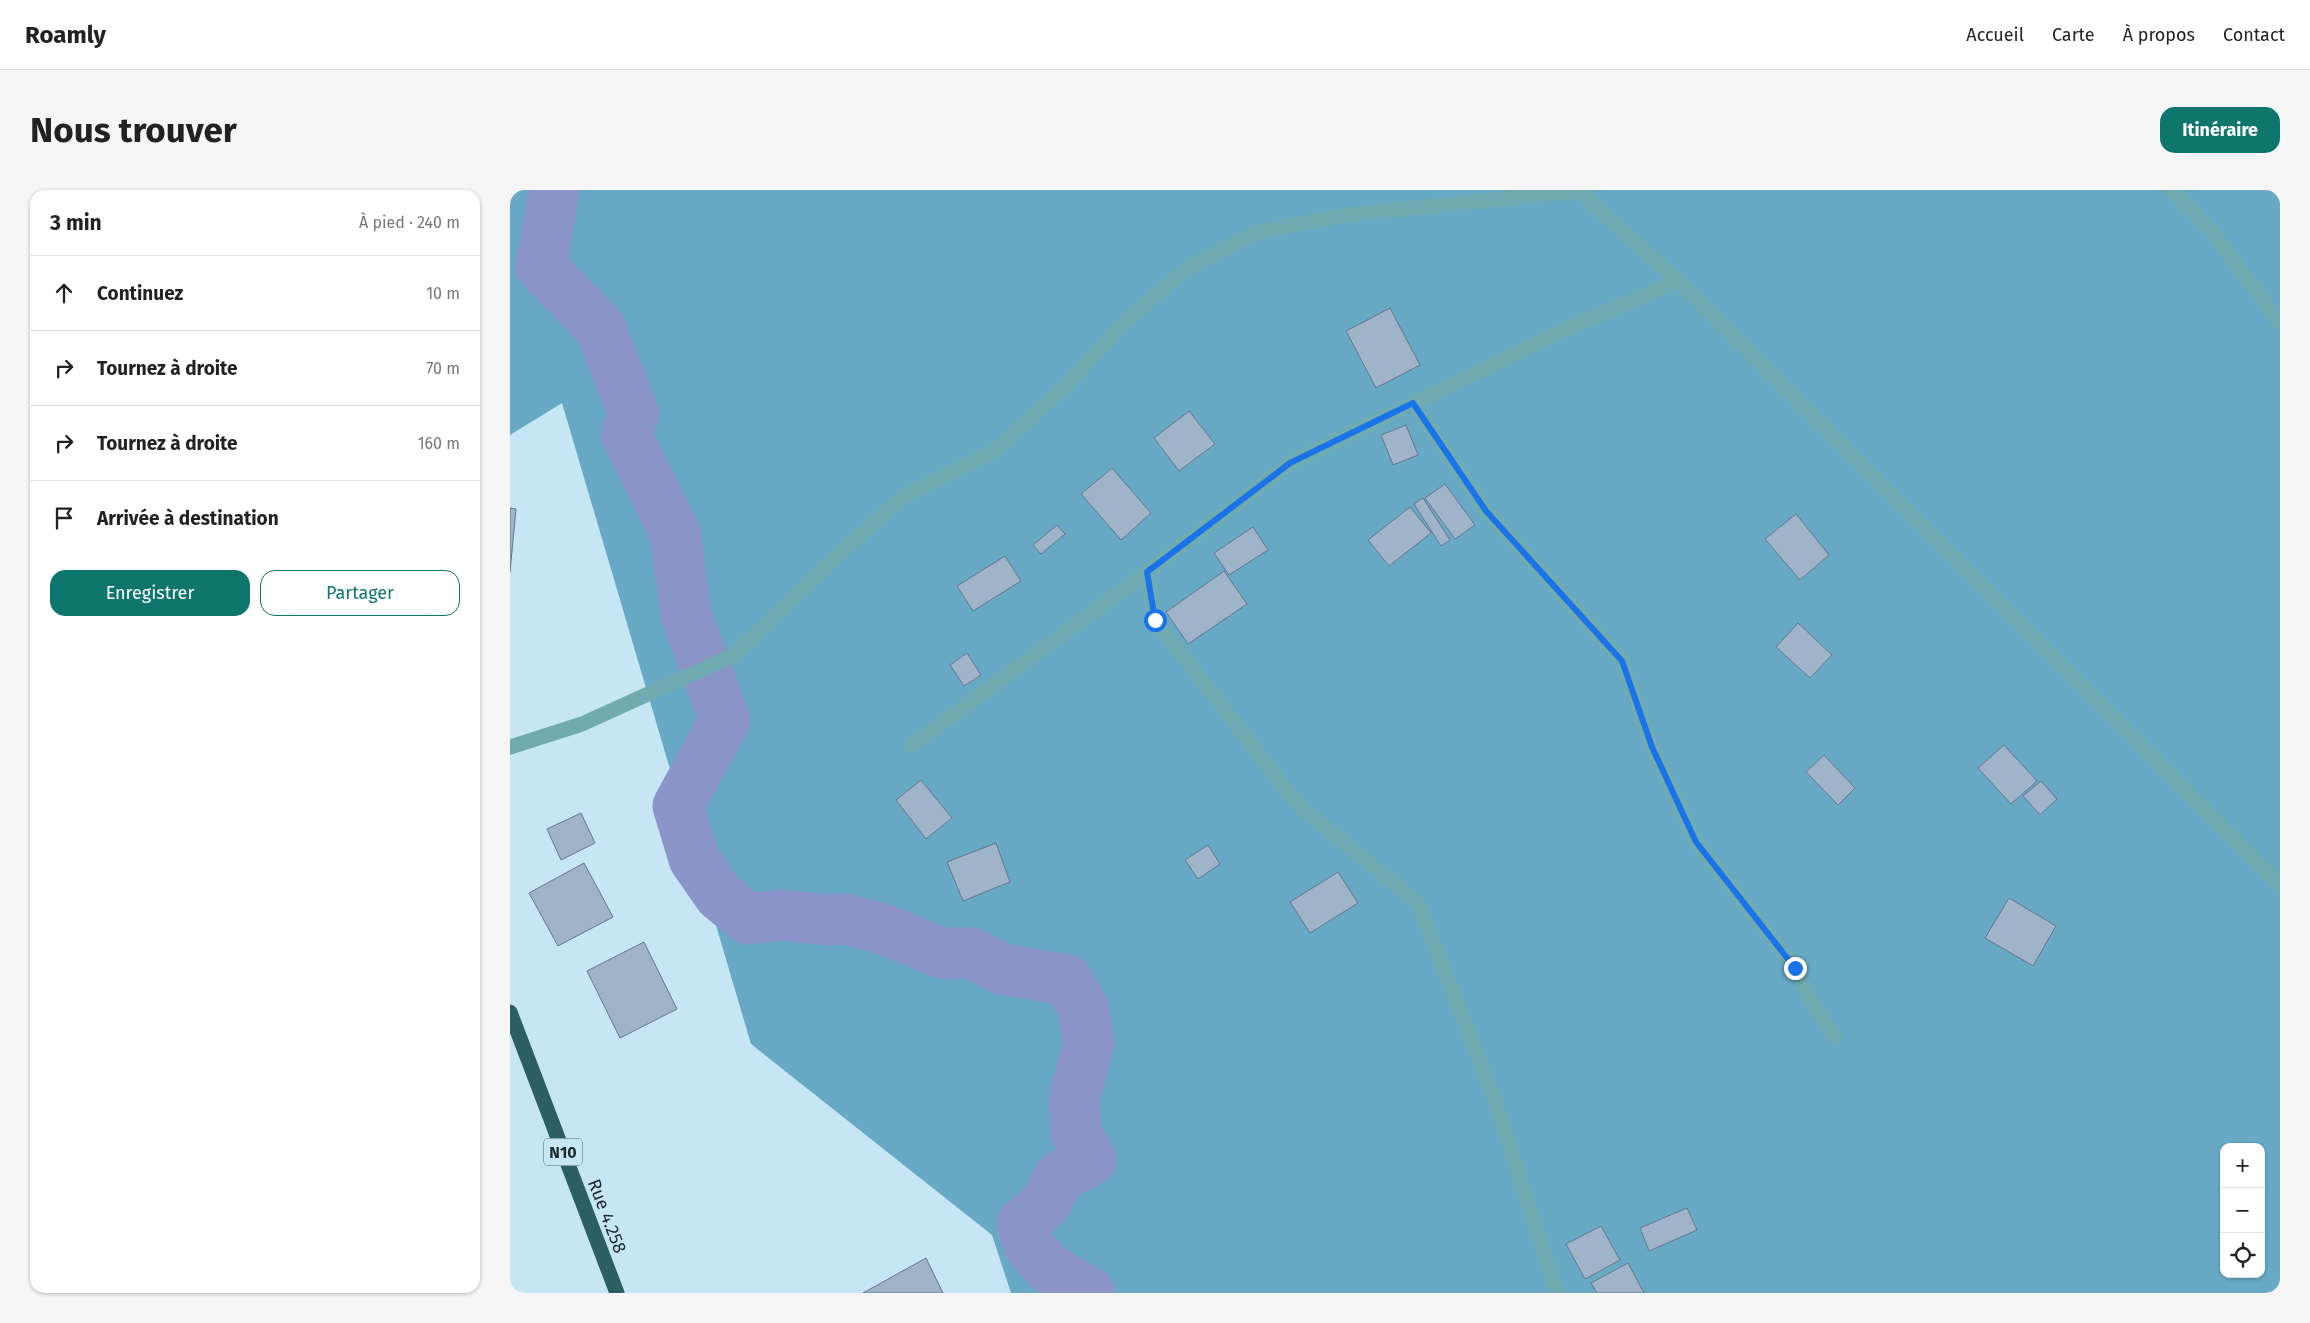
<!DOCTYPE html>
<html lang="fr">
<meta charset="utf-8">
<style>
body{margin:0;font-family:"Fira Sans",sans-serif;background:#f6f6f6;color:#222}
.controls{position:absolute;right:15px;bottom:15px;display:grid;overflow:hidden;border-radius:10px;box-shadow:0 1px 4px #0004}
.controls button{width:45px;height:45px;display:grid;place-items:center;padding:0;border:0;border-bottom:1px solid #e0e0e0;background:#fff;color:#222;font:25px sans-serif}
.stop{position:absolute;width:15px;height:15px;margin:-11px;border:4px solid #1a73e8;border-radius:50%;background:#fff}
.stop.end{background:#1a73e8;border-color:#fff;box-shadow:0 1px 5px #0008}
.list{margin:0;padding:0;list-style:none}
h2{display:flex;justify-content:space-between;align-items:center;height:65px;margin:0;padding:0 20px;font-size:21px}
h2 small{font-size:16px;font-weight:400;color:#767676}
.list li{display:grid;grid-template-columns:32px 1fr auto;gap:15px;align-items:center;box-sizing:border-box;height:75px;padding:0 20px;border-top:1px solid #e0e0e0}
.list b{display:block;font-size:19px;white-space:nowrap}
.list em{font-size:16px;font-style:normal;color:#767676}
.actions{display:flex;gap:10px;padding:15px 20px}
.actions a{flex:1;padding:11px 0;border:1px solid #0f766e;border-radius:15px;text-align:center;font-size:18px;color:#0f766e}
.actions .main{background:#0f766e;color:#fff}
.icon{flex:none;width:28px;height:28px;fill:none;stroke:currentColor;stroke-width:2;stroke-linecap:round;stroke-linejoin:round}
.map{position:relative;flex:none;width:1770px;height:1103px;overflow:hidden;border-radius:15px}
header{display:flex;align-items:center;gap:30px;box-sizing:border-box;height:70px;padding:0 25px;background:#fff;border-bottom:1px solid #e0e0e0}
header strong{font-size:24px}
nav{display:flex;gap:28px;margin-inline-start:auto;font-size:18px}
.intro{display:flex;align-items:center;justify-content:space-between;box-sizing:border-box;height:120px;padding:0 30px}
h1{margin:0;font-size:35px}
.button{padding:12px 22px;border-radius:15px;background:#0f766e;color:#fff;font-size:18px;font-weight:700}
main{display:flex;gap:30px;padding:0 30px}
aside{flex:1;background:#fff;border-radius:15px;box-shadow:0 1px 4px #0004}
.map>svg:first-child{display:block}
.forest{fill:#68aac6;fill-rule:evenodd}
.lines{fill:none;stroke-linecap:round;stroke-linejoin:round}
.river{stroke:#8c95ca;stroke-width:51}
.building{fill:#9fb3c9;stroke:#64778c}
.minor{stroke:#6fabb1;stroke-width:15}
.highway{stroke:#2b5f64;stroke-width:15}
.route{stroke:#1a73e8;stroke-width:6}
.labels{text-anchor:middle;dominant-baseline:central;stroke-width:5;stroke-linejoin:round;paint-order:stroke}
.shield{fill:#c6e6f5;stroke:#4f616a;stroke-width:1}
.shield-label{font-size:16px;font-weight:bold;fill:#1c282e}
.street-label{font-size:18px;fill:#1c282e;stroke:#c6e6f5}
</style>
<header>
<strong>Roamly</strong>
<nav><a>Accueil</a><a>Carte</a><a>À propos</a><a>Contact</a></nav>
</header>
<div class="intro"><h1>Nous trouver</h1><a class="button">Itinéraire</a></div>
<main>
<aside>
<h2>3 min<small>À pied · 240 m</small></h2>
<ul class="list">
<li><svg class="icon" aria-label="ahead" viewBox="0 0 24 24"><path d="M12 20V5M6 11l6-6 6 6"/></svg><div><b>Continuez</b></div><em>10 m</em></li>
<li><svg class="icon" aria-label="right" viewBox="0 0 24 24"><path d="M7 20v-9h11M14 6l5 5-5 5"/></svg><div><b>Tournez à droite</b></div><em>70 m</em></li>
<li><svg class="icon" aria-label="right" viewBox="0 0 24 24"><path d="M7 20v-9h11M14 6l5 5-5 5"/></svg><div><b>Tournez à droite</b></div><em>160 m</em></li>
<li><svg class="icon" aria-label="arrive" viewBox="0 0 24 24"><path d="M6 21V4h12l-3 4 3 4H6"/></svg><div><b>Arrivée à destination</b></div></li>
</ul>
<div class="actions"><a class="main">Enregistrer</a><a>Partager</a></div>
</aside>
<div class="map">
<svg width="1770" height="1103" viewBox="0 0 1770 1103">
<rect width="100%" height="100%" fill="#c6e6f5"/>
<!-- forest -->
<path class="forest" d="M0,0H1770V1103H501L482,1045L241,854L52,213L0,245ZM1714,957H1751V1084H1714Z"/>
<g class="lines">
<!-- river -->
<path class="river" d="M44,0L31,77L90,137L124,224L116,244L166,345L169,376L177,427L215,530L168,616L184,669L209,705L238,729L272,725L317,730L336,729L376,740L431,763H461L492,779L557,790L573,817L579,853L564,909L566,943L581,970L549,987L536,1013L512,1034L520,1057L538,1078L580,1103"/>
</g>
<!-- building -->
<g class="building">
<path d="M880,118L910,175L866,198L836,141Z"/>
<path d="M679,221L705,254L669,281L644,248Z"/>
<path d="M896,235L908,265L883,275L871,245Z"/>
<path d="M602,278L641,323L611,350L571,304Z"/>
<path d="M935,294L965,335L945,349L915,308Z"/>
<path d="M913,308L940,350L931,356L904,314Z"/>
<path d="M900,317L921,343L879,376L858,350Z"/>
<path d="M0,318L6,319L0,382Z"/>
<path d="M1286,324L1319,365L1290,390L1255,349Z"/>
<path d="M547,335L555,344L531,364L523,355Z"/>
<path d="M743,337L758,360L719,385L704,363Z"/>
<path d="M495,366L511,391L463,421L447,396Z"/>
<path d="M714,381L737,414L678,454L656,422Z"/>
<path d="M1288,433L1322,465L1300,488L1266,457Z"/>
<path d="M457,463L471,485L454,496L440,475Z"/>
<path d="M1494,555L1527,591L1501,614L1468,578Z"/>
<path d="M1314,565L1345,598L1328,615L1296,582Z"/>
<path d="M411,590L442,628L416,649L386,610Z"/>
<path d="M1531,591L1547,609L1530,625L1513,606Z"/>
<path d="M71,623L85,653L51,670L37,639Z"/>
<path d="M486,653L500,692L453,711L437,672Z"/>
<path d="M698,655L710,674L688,689L675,670Z"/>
<path d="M74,673L103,727L48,756L19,703Z"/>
<path d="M828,682L848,713L800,743L780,712Z"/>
<path d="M1499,708L1546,736L1523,776L1475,748Z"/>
<path d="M134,752L167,819L110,848L77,781Z"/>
<path d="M1177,1018L1187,1040L1139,1061L1130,1038Z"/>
<path d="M1091,1036L1110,1070L1075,1089L1056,1054Z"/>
<path d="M416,1068L433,1103H353Z"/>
<path d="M1118,1073L1134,1103H1087L1081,1093Z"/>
</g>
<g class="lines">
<!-- minor -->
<g class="minor">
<path d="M1067,0L1168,91L1770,695"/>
<path d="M1661,0L1703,43L1770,133"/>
<path d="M903,213L976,321L1112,471L1142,557L1186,652L1285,778L1300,809L1325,847"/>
<path d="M401,556L637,382"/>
<path d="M0,557L72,534L224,465L324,369L391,308L483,262L556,196L615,132L677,78L747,42L836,25L1078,0"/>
<path d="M1047,1103L985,910L908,713L789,616L645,430L637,382L780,273L1052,141L1168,91"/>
</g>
<!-- highway -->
<path class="highway" d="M0,822L107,1103"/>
</g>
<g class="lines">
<!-- route -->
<path class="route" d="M645,430L637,382L780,273L903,213L976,321L1112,471L1142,557L1186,652L1285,778"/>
</g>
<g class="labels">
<!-- shield labels -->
<rect class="shield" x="34" y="948.5" width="38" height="27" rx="4"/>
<g class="shield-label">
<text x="53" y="962">N10</text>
</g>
<!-- street labels -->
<g class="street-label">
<text transform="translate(97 1026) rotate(69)">Rue 4.258</text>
</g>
</g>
</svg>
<div class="controls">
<button>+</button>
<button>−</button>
<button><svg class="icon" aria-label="locate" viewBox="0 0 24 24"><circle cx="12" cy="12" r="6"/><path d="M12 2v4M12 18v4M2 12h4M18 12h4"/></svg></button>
</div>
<div class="stop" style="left:645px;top:430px"></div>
<div class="stop end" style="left:1285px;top:778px"></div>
</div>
</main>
